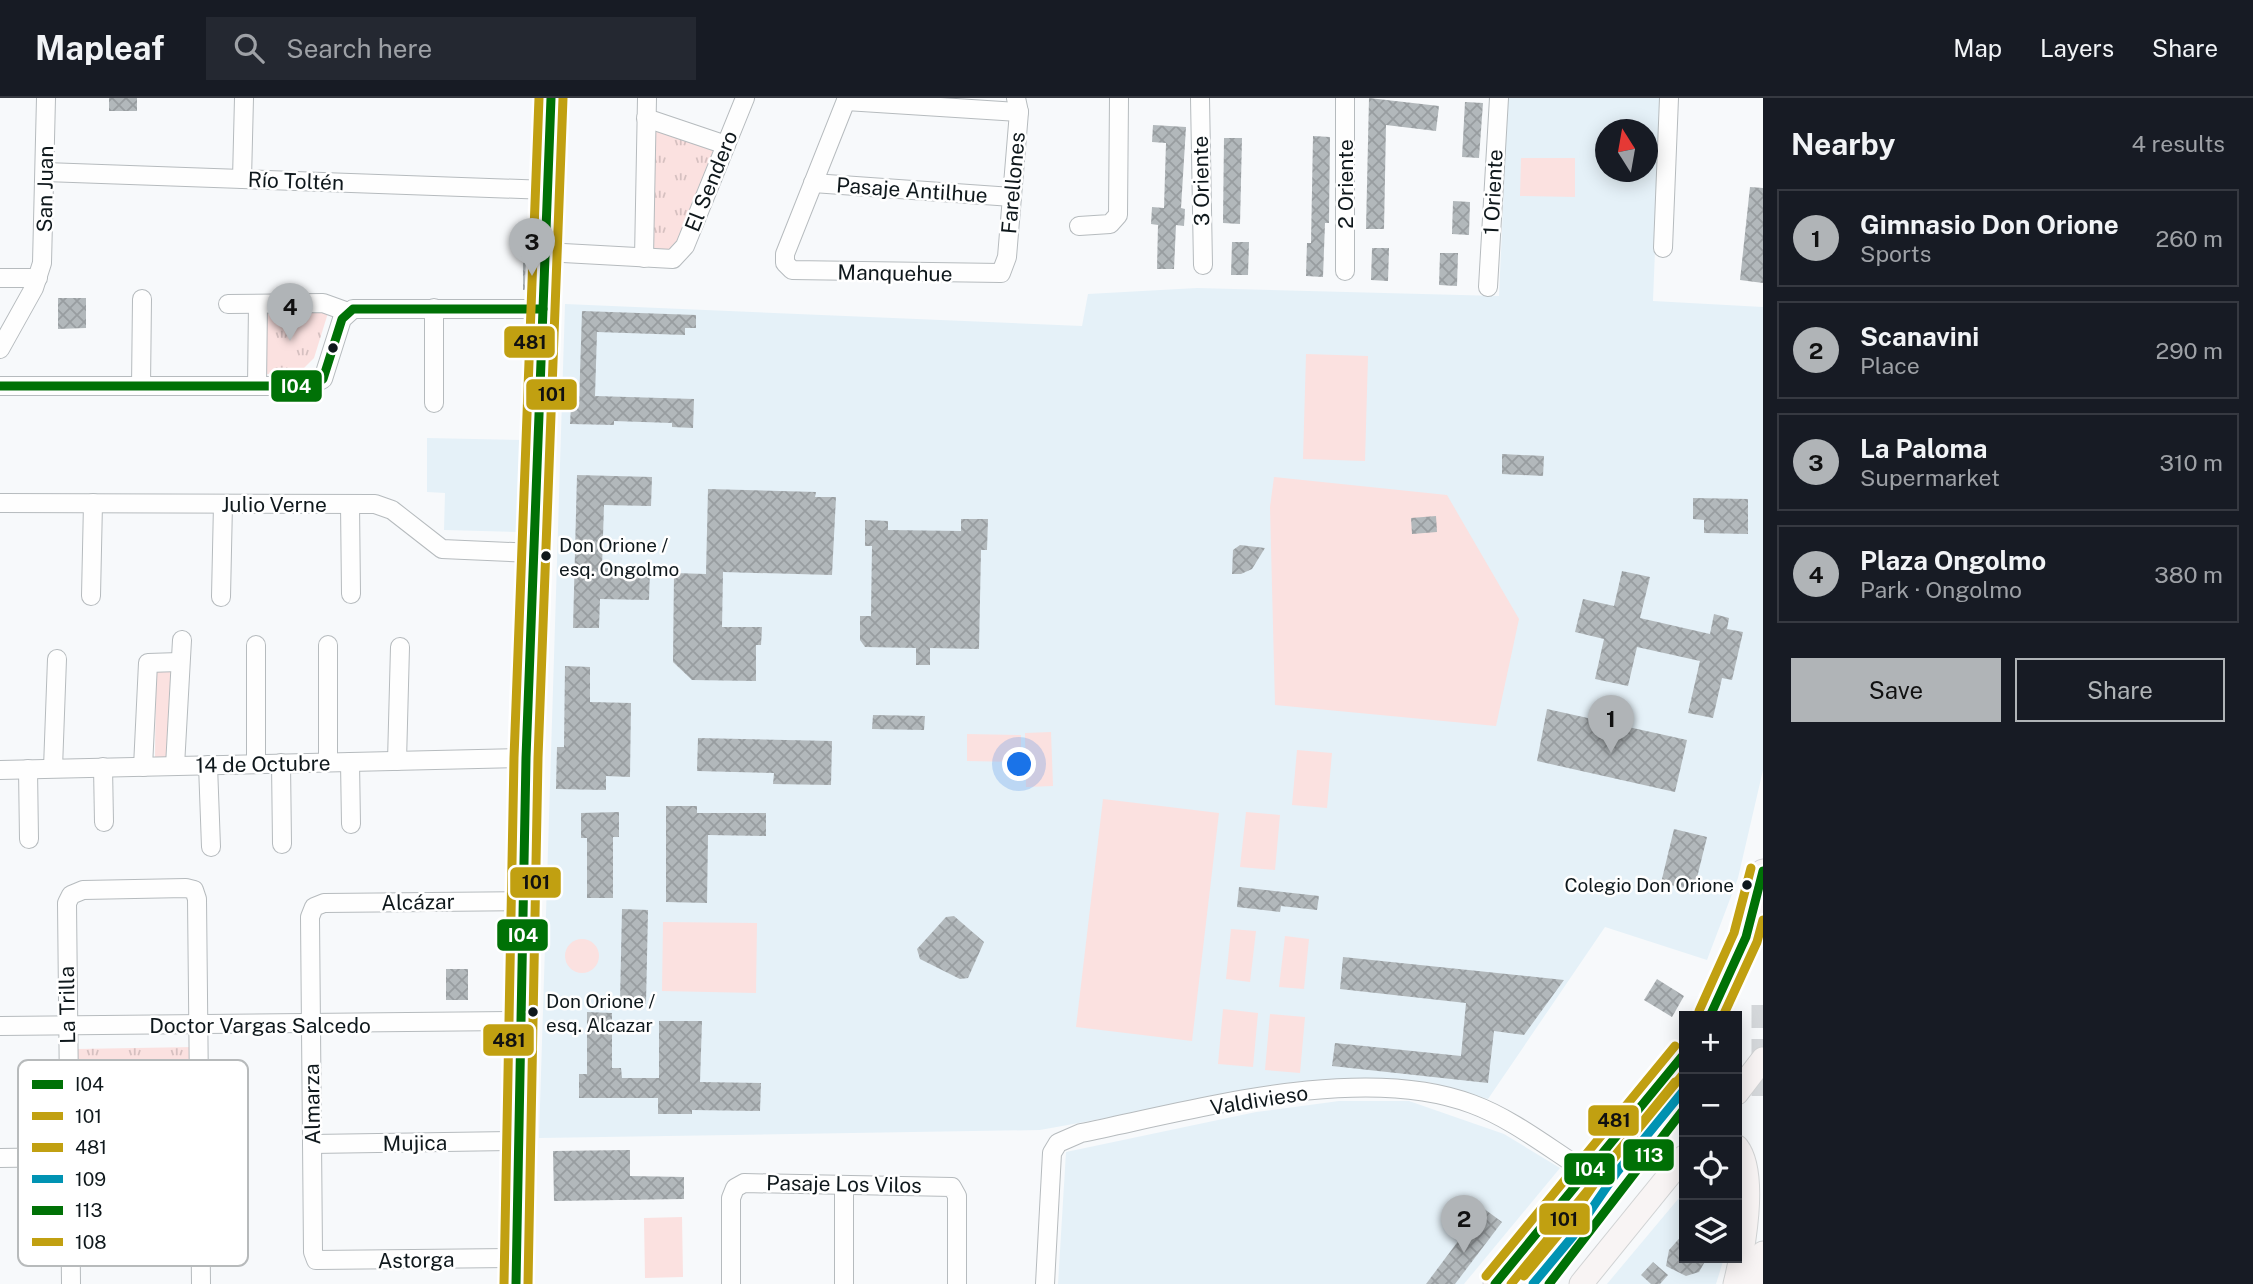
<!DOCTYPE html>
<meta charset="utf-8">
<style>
body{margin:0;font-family:"Public Sans",sans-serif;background:#242831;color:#f1f3f6}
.controls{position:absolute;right:21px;bottom:21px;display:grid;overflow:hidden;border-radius:0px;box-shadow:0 4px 18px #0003}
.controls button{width:63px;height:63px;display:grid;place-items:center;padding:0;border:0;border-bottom:2px solid #363941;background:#171b24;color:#f1f3f6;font:35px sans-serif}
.compass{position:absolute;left:1595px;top:21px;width:63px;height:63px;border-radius:50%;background:#171b24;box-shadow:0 4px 18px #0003;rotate:349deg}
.you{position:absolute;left:1020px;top:667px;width:24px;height:24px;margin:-18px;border:5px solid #fff;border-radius:50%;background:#1a73e8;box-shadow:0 0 0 10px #1a73e833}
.badge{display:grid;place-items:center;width:46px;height:46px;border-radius:50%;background:#b0b4b7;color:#111;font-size:23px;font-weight:700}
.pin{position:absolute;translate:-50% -58px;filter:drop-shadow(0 2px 4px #0008)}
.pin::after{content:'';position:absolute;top:37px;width:24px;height:21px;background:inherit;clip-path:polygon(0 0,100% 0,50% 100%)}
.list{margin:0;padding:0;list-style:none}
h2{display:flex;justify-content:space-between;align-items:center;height:91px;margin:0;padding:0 28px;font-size:30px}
h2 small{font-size:23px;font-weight:400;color:#9ea1a6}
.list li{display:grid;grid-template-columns:46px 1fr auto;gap:21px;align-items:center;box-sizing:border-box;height:98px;margin:0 14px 14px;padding:0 14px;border:2px solid #363941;border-radius:0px}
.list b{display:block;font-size:26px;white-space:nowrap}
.list p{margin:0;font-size:23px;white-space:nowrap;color:#9ea1a6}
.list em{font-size:23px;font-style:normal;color:#9ea1a6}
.actions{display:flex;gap:14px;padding:21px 28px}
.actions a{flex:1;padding:16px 0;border:2px solid #b0b4b7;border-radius:0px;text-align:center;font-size:24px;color:#b0b4b7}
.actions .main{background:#b0b4b7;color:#111}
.icon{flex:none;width:38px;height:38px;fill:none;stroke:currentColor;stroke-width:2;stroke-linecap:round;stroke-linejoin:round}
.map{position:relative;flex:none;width:1763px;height:1186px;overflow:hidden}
header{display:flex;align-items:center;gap:42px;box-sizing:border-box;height:98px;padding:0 35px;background:#171b24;border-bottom:2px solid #363941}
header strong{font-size:33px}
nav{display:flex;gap:38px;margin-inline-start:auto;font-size:24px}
.search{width:490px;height:63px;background:#242831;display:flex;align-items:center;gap:18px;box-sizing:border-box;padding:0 24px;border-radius:0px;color:#9ea1a6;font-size:26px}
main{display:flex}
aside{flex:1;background:#171b24}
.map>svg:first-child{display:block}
.built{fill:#e5f1f8;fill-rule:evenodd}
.grass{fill:#fbe1e0}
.park{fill:url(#park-tufts)}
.building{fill:url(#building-cross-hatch)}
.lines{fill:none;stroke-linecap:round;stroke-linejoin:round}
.major-tunnel{stroke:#d4d7da;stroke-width:23;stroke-dasharray:23 11;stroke-linecap:butt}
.minor-casing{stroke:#b6bbbe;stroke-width:20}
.major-casing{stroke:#d1d3d4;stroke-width:25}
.minor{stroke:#fefefe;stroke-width:18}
.major{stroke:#f8f4f4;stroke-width:23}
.bus-1-casing{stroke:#fff;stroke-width:14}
.bus-2-casing{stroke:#fff;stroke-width:14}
.bus-3-casing{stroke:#fff;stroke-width:14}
.bus-4-casing{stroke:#fff;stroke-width:14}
.bus-5-casing{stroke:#fff;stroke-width:14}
.bus-6-casing{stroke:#fff;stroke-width:14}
.bus-1{stroke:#007106;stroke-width:9}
.bus-2{stroke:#c1a011;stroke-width:9}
.bus-3{stroke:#c1a011;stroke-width:9}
.bus-4{stroke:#0093b3;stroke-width:9}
.bus-5{stroke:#007106;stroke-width:9}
.bus-6{stroke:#c1a011;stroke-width:9}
.bus-dot{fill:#0f181c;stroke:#fff;stroke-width:2.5}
.labels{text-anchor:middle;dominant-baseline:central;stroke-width:5;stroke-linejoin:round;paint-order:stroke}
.bus-label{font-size:19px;fill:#0f181c;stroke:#fff;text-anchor:start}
.street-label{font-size:21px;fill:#0f181c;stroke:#fff}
.key{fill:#fff;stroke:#b7babb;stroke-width:2}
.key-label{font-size:19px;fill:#0f181c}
.line-badge{stroke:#fff;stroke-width:2.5}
.badge-label{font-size:19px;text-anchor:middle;font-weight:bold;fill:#fff}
.pale-badge-label{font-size:19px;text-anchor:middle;font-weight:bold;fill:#111}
</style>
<header>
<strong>Mapleaf</strong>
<div class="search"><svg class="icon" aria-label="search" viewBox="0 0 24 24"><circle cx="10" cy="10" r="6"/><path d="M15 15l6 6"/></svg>Search here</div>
<nav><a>Map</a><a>Layers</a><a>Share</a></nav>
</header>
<main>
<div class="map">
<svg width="1763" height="1186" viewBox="0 0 1763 1186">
<defs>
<pattern id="park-tufts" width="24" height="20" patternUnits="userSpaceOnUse" patternTransform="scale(1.75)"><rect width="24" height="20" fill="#fbe1e0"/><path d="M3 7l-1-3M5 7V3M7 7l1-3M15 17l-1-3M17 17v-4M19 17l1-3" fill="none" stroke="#d6c0c0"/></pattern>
<pattern id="building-cross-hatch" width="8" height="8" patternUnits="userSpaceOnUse" patternTransform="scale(1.75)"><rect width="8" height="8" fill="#b2b8bb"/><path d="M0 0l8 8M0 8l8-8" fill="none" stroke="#989da0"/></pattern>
</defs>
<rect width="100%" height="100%" fill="#f7f9fb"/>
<!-- built -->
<g class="built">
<path d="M1508,0H1661L1653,203L1763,209V672L1738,780L1707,862L1605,829L1488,1001L1428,984L1371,981L1305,984L1040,1032L539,1040L565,206L1082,228L1088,196L1197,190L1499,198ZM1605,32H1647V74H1605Z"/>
<path d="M427,340L524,342L522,434L444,432L445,395L427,394Z"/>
<path d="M1339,1003H1409L1504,1036L1560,1070L1464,1186H1058L1066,1054L1256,1014Z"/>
<path d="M1684,1094V1160H1724L1716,1186H1607Z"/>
</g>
<!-- grass -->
<g class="grass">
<path d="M1521,60H1575V99L1520,98Z"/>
<path d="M1306,256L1368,258L1365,363L1303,361Z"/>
<path d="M1274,379L1447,397L1519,521L1496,628L1275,607L1270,409Z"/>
<path d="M156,569L180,570L179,661H155Z"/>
<path d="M1051,634L1053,688L1026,689L1025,635Z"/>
<path d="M967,636L1021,637V664L967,663Z"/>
<path d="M1297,652L1332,655L1327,710L1292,707Z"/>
<path d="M1103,701L1219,715L1192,943L1076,929Z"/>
<path d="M1246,714L1280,717L1275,772L1240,769Z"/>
<path d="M663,824L757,825L756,895L662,893Z"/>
<path d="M1231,831L1256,833L1250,884L1226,881Z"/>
<path d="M1285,838L1309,841L1304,891L1279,889Z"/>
<circle cx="582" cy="858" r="17"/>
<path d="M1223,911L1258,915L1253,969L1218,966Z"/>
<path d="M1270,916L1305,919L1300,975L1265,972Z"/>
<path d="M682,1119L683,1179L645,1180L644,1120Z"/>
</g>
<!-- park -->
<g class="park">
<path d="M653,29L718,49L682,142L670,153L649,156Z"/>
<path d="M263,214L328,215L314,260L298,276H260Z"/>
<path d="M194,949V1009L77,1011V951Z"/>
</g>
<!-- building -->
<g class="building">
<rect x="109" y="0" width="28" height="13"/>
<path d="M1369,0L1439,8L1436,33L1386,27L1384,131H1366Z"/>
<path d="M1465,4L1483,5L1479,60L1462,59Z"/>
<path d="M1153,27L1186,29L1181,110L1185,111L1184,128L1176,127L1174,171H1157L1158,127L1151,126L1152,109L1164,110L1166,45L1152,44Z"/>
<path d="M1313,38L1330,39L1329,125H1325L1323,179L1306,178L1307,145H1311Z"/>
<path d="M1224,40H1242L1240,126L1223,125Z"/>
<path d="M1750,89L1763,90V185L1740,182Z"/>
<path d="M1453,103L1470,104L1469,137L1452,136Z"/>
<path d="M1232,144H1249L1248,177H1231Z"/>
<path d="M1372,150H1389L1388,183L1371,182Z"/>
<path d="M1440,155H1458L1457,188L1439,187Z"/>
<path d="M523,165H533L532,192H523Z"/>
<path d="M58,200H86V230L58,231Z"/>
<path d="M582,213L696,217V230H685V237L597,234L595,298L694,301L693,330L672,329V325L614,323V327L570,326L571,307H579Z"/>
<path d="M1502,356L1544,358L1543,378L1502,376Z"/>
<path d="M577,377L652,379L651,408L604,407L602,470L650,471L649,502L600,501L599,530H573Z"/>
<path d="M708,391L816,394L815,399H836L832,477L723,474L722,529H762L761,547H756V583L692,582L673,564L674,475L706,476Z"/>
<path d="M1693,400L1748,401V436L1704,435V422L1693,421Z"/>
<path d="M1436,418L1437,434L1412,436L1411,420Z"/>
<path d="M961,421H988L987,452H981L979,551L930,550V567H916V550L865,549L860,542V518H871L872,448H865V422L888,423V432L961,433Z"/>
<path d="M1240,447L1265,450L1252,471L1241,476H1232L1233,452Z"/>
<path d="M1622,473L1650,479L1640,520L1710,536L1714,516L1729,520L1727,531L1743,534L1732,582L1722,580L1713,620L1688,615L1700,563L1637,549L1628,588L1595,581L1604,541L1575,534L1583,501L1614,508Z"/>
<path d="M565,568L590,569V604L631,605L630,679L606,678V692L556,691L557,649H564Z"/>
<path d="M1547,611L1687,642L1675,694L1537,663Z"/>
<path d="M873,617L925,618L924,632L872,631Z"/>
<path d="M698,640L832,643L831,687L773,686L774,675L697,673Z"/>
<path d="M666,708H697V715H766V738L708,737L707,805L666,804Z"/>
<path d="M619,714V739H613V800H587V740H581V715Z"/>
<path d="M1674,731L1707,739L1694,792L1661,785Z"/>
<path d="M1239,789L1319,798L1317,812L1281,808L1280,814L1237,809Z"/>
<path d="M622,811L648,812L646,906L620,905Z"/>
<path d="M954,818L984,844L968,880L960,881L920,861L917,851L946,819Z"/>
<path d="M1343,859L1564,882L1524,937L1494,933L1488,985L1332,968L1335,945L1461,958L1466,905L1340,891Z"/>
<rect x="446" y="871" width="22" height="31"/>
<path d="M1657,881L1684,898L1672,919L1644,902Z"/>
<path d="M587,914L612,915V970H621L622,980H659V923H702L700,984L761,985L760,1013L692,1012V1016H658V1000H579V976H587Z"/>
<path d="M630,1052V1078L684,1079V1101L554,1103L553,1053Z"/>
<path d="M1483,1110L1502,1124L1455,1186H1426Z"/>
<path d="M1684,1135V1160H1707L1699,1174L1686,1178L1666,1168L1669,1152Z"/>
<path d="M1653,1164L1668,1177L1660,1186H1651L1641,1177Z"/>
</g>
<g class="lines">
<!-- major-tunnel -->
<path class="major-tunnel" d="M1763,907V1000"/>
<!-- minor casing -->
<g class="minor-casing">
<g id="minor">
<path d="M847,0L785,156V165L792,172L1001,175L1007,159L1019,14L1016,0"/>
<path d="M1200,0L1203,167"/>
<path d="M1345,0V173"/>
<path d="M846,3L1019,14"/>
<path d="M646,20L726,47"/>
<path d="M45,74L548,92"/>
<path d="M242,81L244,0"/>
<path d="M813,85L1012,99"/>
<path d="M1079,128L1110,126L1118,117L1119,0"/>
<path d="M1663,150L1669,0"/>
<path d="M545,154L673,161L685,148L745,0"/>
<path d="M644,160L647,0"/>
<path d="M0,180H38"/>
<path d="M1488,189L1499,0"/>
<path d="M228,206L323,205L348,214"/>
<path d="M434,210V305"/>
<path d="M0,251L34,190L42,165L46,0"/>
<path d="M0,288H310L323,281L342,221L353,211H543"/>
<path d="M141,288L142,201"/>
<path d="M257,288L258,206"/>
<path d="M0,405L375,406L392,412L442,451L534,455"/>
<path d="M350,406L351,496"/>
<path d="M91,498L93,405"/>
<path d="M221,499L223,406"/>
<path d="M256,547V666"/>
<path d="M397,663L400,549"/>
<path d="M328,664V547"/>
<path d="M350,664L351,726"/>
<path d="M281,665L282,746"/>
<path d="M208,667L211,749"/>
<path d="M175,668L182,542"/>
<path d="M103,669L104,724"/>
<path d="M143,669L148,565L179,564"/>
<path d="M53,670L57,561"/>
<path d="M28,671L29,741"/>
<path d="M0,672L526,660"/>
<path d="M0,928L521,923"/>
<path d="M69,1016L200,1014"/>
<path d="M312,1046L518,1043"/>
<path d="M0,1060L69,1059"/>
<path d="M844,1087V1186"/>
<path d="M71,1144L201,1142"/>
<path d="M516,1160L316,1162L313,1154L310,819L314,809L324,805L523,803"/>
<path d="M71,1186L67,805L71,797L83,792L186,790L194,792L197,801L201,1186"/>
<path d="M516,1186L526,660L551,0"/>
<path d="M731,1186V1100L735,1090L744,1085L952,1089L957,1098V1186"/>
<path d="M1045,1186L1052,1055L1058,1045L1081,1035C1194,1012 1362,964 1472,1006C1513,1021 1550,1051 1587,1074"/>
</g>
</g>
<!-- major casing -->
<g class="major-casing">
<g id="major">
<path d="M1710,918L1746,839L1763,773"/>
<path d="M1737,995L1763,961"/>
<path d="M1495,1186L1684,956"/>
<path d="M1581,1186L1684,1059"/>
<path d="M1735,1186C1743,1154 1758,1076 1737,1049"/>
<path d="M1757,1186L1763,1155"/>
</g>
</g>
<!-- minor -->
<use href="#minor" class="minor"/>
<!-- major -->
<use href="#major" class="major"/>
<!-- bus-1 casing -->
<g class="bus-1-casing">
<g id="bus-1">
<path d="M0,288H310L323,281L342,221L353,211H543"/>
<path d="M1710,918L1746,839L1763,773"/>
<path d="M516,1186L526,660L551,0"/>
<path d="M1495,1186L1684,956"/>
</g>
</g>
<!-- bus-2 casing -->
<g class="bus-2-casing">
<g id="bus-2">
<path d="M1723,918L1757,844L1763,822"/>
<path d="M528,1186L538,660L563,0"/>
<path d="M1511,1186L1684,975"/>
</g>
</g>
<!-- bus-3 casing -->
<g class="bus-3-casing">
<g id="bus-3">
<path d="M1699,913L1734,835L1751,770"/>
<path d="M1486,1178L1675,948"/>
<path d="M504,1186L514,660L539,0"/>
</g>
</g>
<!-- bus-4 casing -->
<g class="bus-4-casing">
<path id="bus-4" d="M1533,1186L1573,1138L1617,1074L1684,992"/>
</g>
<!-- bus-5 casing -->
<g class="bus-5-casing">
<path id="bus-5" d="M1549,1186L1684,1011"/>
</g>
<!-- bus-6 casing -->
<g class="bus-6-casing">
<path id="bus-6" d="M1524,1178L1563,1131L1608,1066L1675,984"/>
</g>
<!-- bus-1 -->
<use href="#bus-1" class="bus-1"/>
<!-- bus-2 -->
<use href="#bus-2" class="bus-2"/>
<!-- bus-3 -->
<use href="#bus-3" class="bus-3"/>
<!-- bus-4 -->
<use href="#bus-4" class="bus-4"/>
<!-- bus-5 -->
<use href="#bus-5" class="bus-5"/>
<!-- bus-6 -->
<use href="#bus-6" class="bus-6"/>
</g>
<!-- markers -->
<g class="bus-dot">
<circle cx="333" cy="250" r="6"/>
<circle cx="546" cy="458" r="6"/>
<circle cx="1747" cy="787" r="6"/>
<circle cx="533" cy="914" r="6"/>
</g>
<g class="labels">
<!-- bus labels -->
<g class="bus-label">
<text x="559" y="447">Don Orione /<tspan x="559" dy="24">esq. Ongolmo</tspan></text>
<text x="1734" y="787" text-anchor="end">Colegio Don Orione</text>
<text x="546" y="903">Don Orione /<tspan x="546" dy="24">esq. Alcazar</tspan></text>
</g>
<!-- street labels -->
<g class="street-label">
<text transform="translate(296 83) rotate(2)">Río Toltén</text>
<text transform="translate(711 83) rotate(-68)">El Sendero</text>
<text transform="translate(1201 83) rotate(-91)">3 Oriente</text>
<text transform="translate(1013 85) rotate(-85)">Farellones</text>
<text transform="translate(1345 86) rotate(-90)">2 Oriente</text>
<text transform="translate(45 91) rotate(-89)">San Juan</text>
<text transform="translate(912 92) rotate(4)">Pasaje Antilhue</text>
<text transform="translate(1493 94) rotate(-87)">1 Oriente</text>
<text transform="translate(895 175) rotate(1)">Manquehue</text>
<text x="274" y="406">Julio Verne</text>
<text transform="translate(263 666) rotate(-1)">14 de Octubre</text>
<text transform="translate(418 804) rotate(-1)">Alcázar</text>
<text transform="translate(67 907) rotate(-91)">La Trilla</text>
<text x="260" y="927">Doctor Vargas Salcedo</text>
<text transform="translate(1259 1002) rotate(-9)">Valdivieso</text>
<text transform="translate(312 1006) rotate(-91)">Almarza</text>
<text transform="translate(415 1045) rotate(-1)">Mujica</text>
<text transform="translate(844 1086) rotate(1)">Pasaje Los Vilos</text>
<text transform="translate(416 1162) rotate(-1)">Astorga</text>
</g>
</g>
<!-- legend -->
<rect x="18" y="962" width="230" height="206" rx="10" class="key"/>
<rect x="32" y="982" width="31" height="9" fill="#007106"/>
<rect x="32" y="1014" width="31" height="8" fill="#c1a011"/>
<rect x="32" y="1045" width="31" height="9" fill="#c1a011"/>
<rect x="32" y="1077" width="31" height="8" fill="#0093b3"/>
<rect x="32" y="1108" width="31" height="9" fill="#007106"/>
<rect x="32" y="1140" width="31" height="8" fill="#c1a011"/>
<g class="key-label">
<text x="75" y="993">I04</text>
<text x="75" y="1025">101</text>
<text x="75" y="1056">481</text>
<text x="75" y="1088">109</text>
<text x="75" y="1119">113</text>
<text x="75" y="1151">108</text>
</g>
<g class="line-badge">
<rect x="503" y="227" width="53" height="34" rx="7" fill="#c1a011"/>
<rect x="270" y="271" width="53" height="34" rx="7" fill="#007106"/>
<rect x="525" y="280" width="53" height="33" rx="7" fill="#c1a011"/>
<rect x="509" y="768" width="53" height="33" rx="7" fill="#c1a011"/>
<rect x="496" y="820" width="53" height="34" rx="7" fill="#007106"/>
<rect x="482" y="925" width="53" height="34" rx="7" fill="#c1a011"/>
<rect x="1587" y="1006" width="53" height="33" rx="7" fill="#c1a011"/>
<rect x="1622" y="1040" width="53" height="34" rx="7" fill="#007106"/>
<rect x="1563" y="1054" width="53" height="34" rx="7" fill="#007106"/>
<rect x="1538" y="1104" width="53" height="34" rx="7" fill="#c1a011"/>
</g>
<g class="badge-label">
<text x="296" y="295">I04</text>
<text x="523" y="844">I04</text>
<text x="1649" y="1064">113</text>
<text x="1590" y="1078">I04</text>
</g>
<g class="pale-badge-label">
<text x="530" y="251">481</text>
<text x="552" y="303">101</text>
<text x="536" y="791">101</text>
<text x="509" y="949">481</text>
<text x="1614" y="1029">481</text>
<text x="1564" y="1128">101</text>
</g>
</svg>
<div class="controls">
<button>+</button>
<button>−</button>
<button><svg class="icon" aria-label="locate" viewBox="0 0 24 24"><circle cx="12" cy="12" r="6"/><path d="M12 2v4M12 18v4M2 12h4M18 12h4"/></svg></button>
<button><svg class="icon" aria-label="layers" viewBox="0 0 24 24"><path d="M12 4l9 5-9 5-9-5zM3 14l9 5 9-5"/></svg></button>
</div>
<svg class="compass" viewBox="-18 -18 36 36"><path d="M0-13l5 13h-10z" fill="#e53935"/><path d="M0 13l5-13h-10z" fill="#9ea1a6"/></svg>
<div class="you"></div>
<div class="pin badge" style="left:1611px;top:655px">1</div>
<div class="pin badge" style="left:1464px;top:1155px">2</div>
<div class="pin badge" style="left:532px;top:178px">3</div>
<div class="pin badge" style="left:290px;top:243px">4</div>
</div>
<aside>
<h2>Nearby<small>4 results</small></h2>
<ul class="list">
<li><span class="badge">1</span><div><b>Gimnasio Don Orione</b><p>Sports</p></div><em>260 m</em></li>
<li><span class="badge">2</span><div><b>Scanavini</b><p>Place</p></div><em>290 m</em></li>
<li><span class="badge">3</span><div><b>La Paloma</b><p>Supermarket</p></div><em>310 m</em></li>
<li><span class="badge">4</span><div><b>Plaza Ongolmo</b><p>Park · Ongolmo</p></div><em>380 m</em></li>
</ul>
<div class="actions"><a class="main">Save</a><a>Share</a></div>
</aside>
</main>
